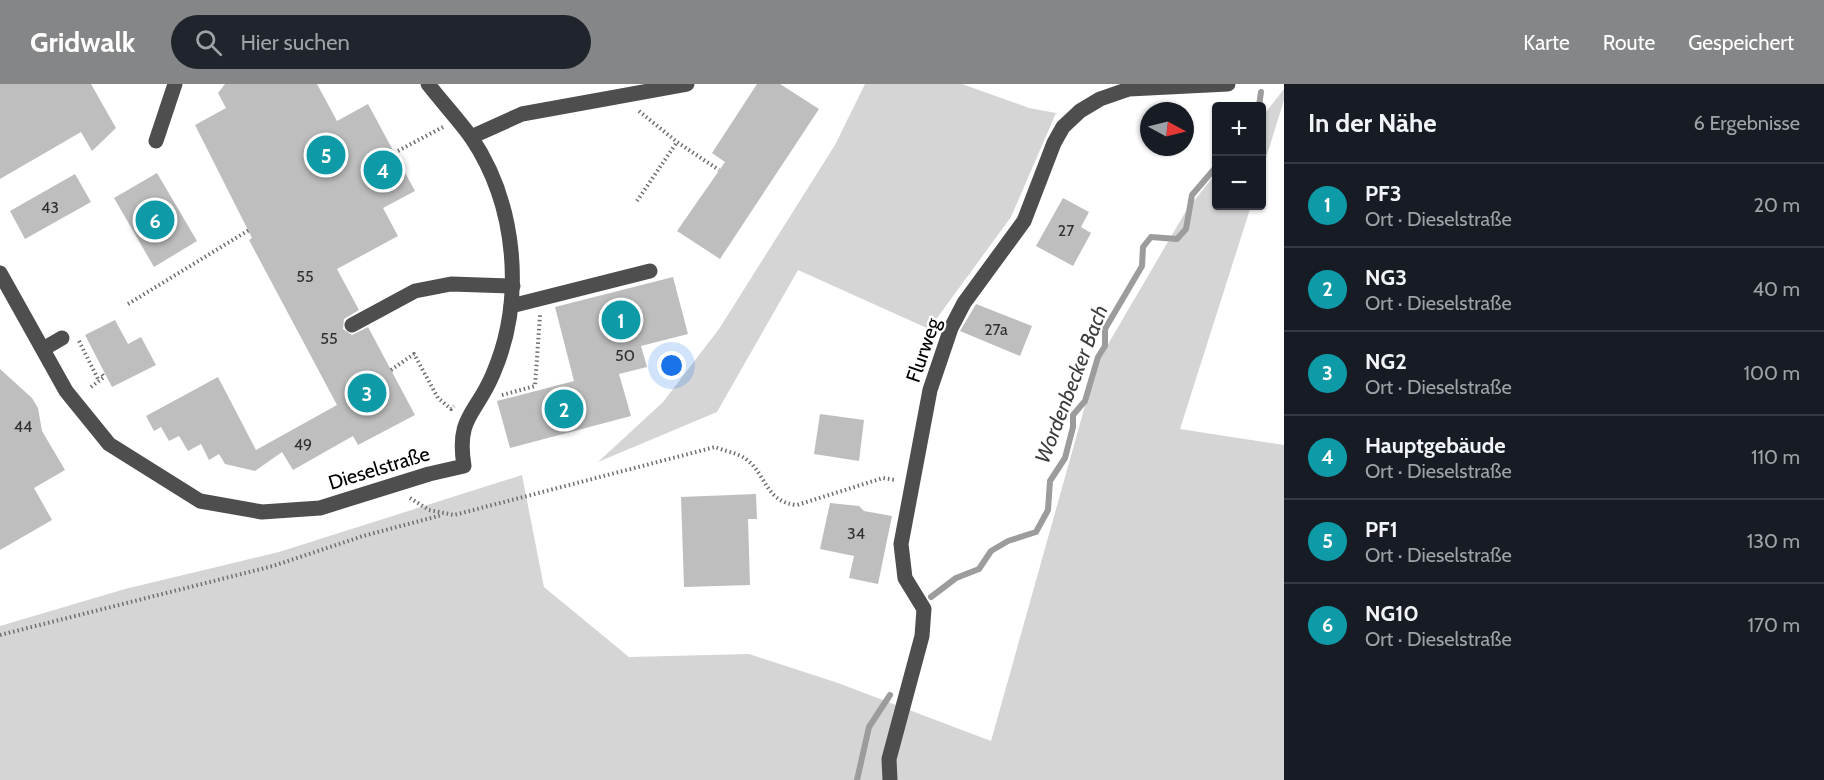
<!DOCTYPE html>
<html lang="de">
<meta charset="utf-8">
<style>
body{margin:0;font-family:Cabin,sans-serif;background:#20242c;color:#f1f3f6}
.controls{position:absolute;right:18px;top:18px;display:grid;overflow:hidden;border-radius:6px;box-shadow:0 2px 4px #0004}
.controls button{width:54px;height:54px;display:grid;place-items:center;padding:0;border:0;border-bottom:2px solid #363941;background:#171b24;color:#f1f3f6;font:30px sans-serif}
.compass{position:absolute;left:1140px;top:18px;width:54px;height:54px;border-radius:50%;background:#171b24;box-shadow:0 2px 4px #0004;rotate:97deg}
.you{position:absolute;left:672px;top:282px;width:21px;height:21px;margin:-15px;border:4px solid #fff;border-radius:50%;background:#1a73e8;box-shadow:0 0 0 9px #1a73e833}
.badge{display:grid;place-items:center;width:39px;height:39px;border-radius:50%;background:#858687;color:#fff;font-size:20px;font-weight:700}
.pin{position:absolute;translate:-50% -50%;border:3px solid #fff;box-shadow:0 2px 6px #0006}
.list{margin:0;padding:0;list-style:none}
h2{display:flex;justify-content:space-between;align-items:center;height:78px;margin:0;padding:0 24px;font-size:26px}
h2 small{font-size:20px;font-weight:400;color:#9ea1a6}
.list li{display:grid;grid-template-columns:39px 1fr auto;gap:18px;align-items:center;box-sizing:border-box;height:84px;padding:0 24px;border-top:2px solid #363941}
.list b{display:block;font-size:22px;white-space:nowrap}
.list p{margin:0;font-size:20px;white-space:nowrap;color:#9ea1a6}
.list em{font-size:20px;font-style:normal;color:#9ea1a6}
.icon{flex:none;width:33px;height:33px;fill:none;stroke:currentColor;stroke-width:2;stroke-linecap:round;stroke-linejoin:round}
.map{position:relative;flex:none;width:1284px;height:696px;overflow:hidden}
header{display:flex;align-items:center;gap:36px;box-sizing:border-box;height:84px;padding:0 30px;background:#858687;color:#fff}
header strong{font-size:28px}
nav{display:flex;gap:33px;margin-inline-start:auto;font-size:21px}
.search{width:420px;height:54px;background:#20242c;display:flex;align-items:center;gap:15px;box-sizing:border-box;padding:0 21px;border-radius:33px;color:#9ea1a6;font-size:22px}
main{display:flex}
aside{flex:1;background:#171b24}
.map>svg:first-child{display:block}
.green{fill:#d5d5d5}
.lines{fill:none;stroke-linecap:round;stroke-linejoin:round}
.stream{stroke:#9c9c9c;stroke-width:6}
.building{fill:#bebebe}
.path{stroke:#707070;stroke-width:4;stroke-dasharray:1.5 3;stroke-linecap:butt}
.minor{stroke:#4e4e4e;stroke-width:15}
.labels{text-anchor:middle;dominant-baseline:central;stroke-width:4.5;stroke-linejoin:round;paint-order:stroke}
.number-label{font-size:16px;fill:#303030}
.street-label{font-size:20px;fill:#000;stroke:#fff}
.water-label{font-size:21px;font-style:italic;fill:#3d3d3d;stroke:#fff}
</style>
<header>
<strong>Gridwalk</strong>
<div class="search"><svg class="icon" aria-label="search" viewBox="0 0 24 24"><circle cx="10" cy="10" r="6"/><path d="M15 15l6 6"/></svg>Hier suchen</div>
<nav><a>Karte</a><a>Route</a><a>Gespeichert</a></nav>
</header>
<main>
<div class="map">
<svg width="1284" height="696" viewBox="0 0 1284 696">
<rect width="100%" height="100%" fill="#fff"/>
<!-- green -->
<g class="green">
<path d="M865,0H962L1029,24L1056,29L1011,133L929,245L798,186L717,328L598,378L663,318L719,245L835,61Z"/>
<path d="M1284,5V16L1262,87V33Z"/>
<path d="M1216,89V122H1251L1180,345L1284,361V696H0V542L125,505L279,468L522,391L544,503L629,573L749,570L838,599L991,657L1097,279L1186,127Z"/>
</g>
<g class="lines">
<!-- stream -->
<g class="stream">
<path d="M1259,22L1261,8"/>
<path d="M931,513L956,494L979,485L991,467L1008,457L1036,448L1048,426L1050,397L1065,374L1073,343V331L1085,317L1098,273L1105,262V245L1142,182L1143,163L1151,153L1177,155L1186,145L1192,111L1216,83"/>
<path d="M857,696L869,643L890,611"/>
</g>
</g>
<!-- building -->
<g class="building">
<path d="M0,0H91L116,44L92,67L81,48L0,95Z"/>
<path d="M225,0H317L337,37L368,20L415,107L383,124L398,152L337,185L359,226L344,235L343,245L352,251L368,243L415,331L358,361L353,352L293,386L282,368L255,387L225,380L219,370L209,376L201,360L188,367L179,352L169,357L161,343L154,347L146,332L218,293L256,366L337,321L249,156L252,154L195,41L226,24L218,9Z"/>
<path d="M757,0H780L819,25L720,175L677,147L725,78L712,69Z"/>
<path d="M157,89L197,157L154,183L114,114Z"/>
<path d="M75,90L91,118L25,155L10,127Z"/>
<path d="M1063,114L1089,128L1081,143L1091,149L1073,182L1036,162Z"/>
<path d="M673,193L688,250L641,262L647,283L619,290L631,332L510,364L497,317L574,297L555,223Z"/>
<path d="M976,220L1032,242L1020,272L960,247Z"/>
<path d="M115,236L128,260L141,253L156,281L112,303L85,251Z"/>
<path d="M0,285L32,314L38,324L42,347L65,386L34,404L52,436L0,466Z"/>
<path d="M820,330L864,336L859,377L814,370Z"/>
<path d="M756,410L757,435H748L750,501L684,503L681,413Z"/>
<path d="M830,419L859,422L864,427L892,432L878,500L849,494L854,472L820,465Z"/>
</g>
<g class="lines">
<!-- path -->
<g class="path">
<path d="M639,27L677,58L719,86"/>
<path d="M394,69L443,43"/>
<path d="M637,117L677,58"/>
<path d="M128,220L249,146"/>
<path d="M79,257L99,297"/>
<path d="M391,286L414,270L438,314L451,325L454,322"/>
<path d="M91,303L104,293L102,290"/>
<path d="M502,311L535,302L540,231"/>
<path d="M410,414L429,426L454,431L715,363C724,367 738,369 746,375C767,391 765,418 797,421L883,394L896,396"/>
<path d="M0,551L273,482L363,452L442,431"/>
</g>
<!-- minor -->
<g class="minor">
<path d="M471,53L522,30L687,0"/>
<path d="M156,57L175,0"/>
<path d="M0,189L66,307L109,360L200,417L262,428L320,424L429,390L464,382C456,332 476,331 493,290C525,216 517,121 471,53C458,35 442,18 428,0"/>
<path d="M511,222L650,187"/>
<path d="M352,241L415,207L451,200L513,202"/>
<path d="M43,265L62,254"/>
<path d="M890,696L889,675L922,552L924,525L905,494L901,460L930,306L951,244L964,219L1024,137L1054,59L1063,43L1080,27L1100,15L1129,5L1228,0"/>
</g>
</g>
<g class="labels">
<!-- number labels -->
<g class="number-label">
<text x="50" y="123">43</text>
<text x="1066" y="146">27</text>
<text x="305" y="192">55</text>
<text x="996" y="245">27a</text>
<text x="329" y="254">55</text>
<text x="625" y="271">50</text>
<text x="23" y="342">44</text>
<text x="303" y="360">49</text>
<text x="856" y="449">34</text>
</g>
<!-- street labels -->
<g class="street-label">
<text transform="translate(923 266) rotate(-71)">Flurweg</text>
<text transform="translate(379 384) rotate(-17)">Dieselstraße</text>
</g>
<!-- water labels -->
<g class="water-label">
<text transform="translate(1071 300) rotate(-69)">Wordenbecker Bach</text>
</g>
</g>
</svg>
<div class="controls">
<button>+</button>
<button>−</button>
</div>
<svg class="compass" viewBox="-18 -18 36 36"><path d="M0-13l5 13h-10z" fill="#e53935"/><path d="M0 13l5-13h-10z" fill="#9ea1a6"/></svg>
<div class="you"></div>
<div class="pin badge" style="left:621px;top:236px;background:#0f9aa8">1</div>
<div class="pin badge" style="left:564px;top:325px;background:#0f9aa8">2</div>
<div class="pin badge" style="left:367px;top:309px;background:#0f9aa8">3</div>
<div class="pin badge" style="left:383px;top:86px;background:#0f9aa8">4</div>
<div class="pin badge" style="left:326px;top:71px;background:#0f9aa8">5</div>
<div class="pin badge" style="left:155px;top:136px;background:#0f9aa8">6</div>
</div>
<aside>
<h2>In der Nähe<small>6 Ergebnisse</small></h2>
<ul class="list">
<li><span class="badge" style="background:#0f9aa8">1</span><div><b>PF3</b><p>Ort · Dieselstraße</p></div><em>20 m</em></li>
<li><span class="badge" style="background:#0f9aa8">2</span><div><b>NG3</b><p>Ort · Dieselstraße</p></div><em>40 m</em></li>
<li><span class="badge" style="background:#0f9aa8">3</span><div><b>NG2</b><p>Ort · Dieselstraße</p></div><em>100 m</em></li>
<li><span class="badge" style="background:#0f9aa8">4</span><div><b>Hauptgebäude</b><p>Ort · Dieselstraße</p></div><em>110 m</em></li>
<li><span class="badge" style="background:#0f9aa8">5</span><div><b>PF1</b><p>Ort · Dieselstraße</p></div><em>130 m</em></li>
<li><span class="badge" style="background:#0f9aa8">6</span><div><b>NG10</b><p>Ort · Dieselstraße</p></div><em>170 m</em></li>
</ul>
</aside>
</main>
